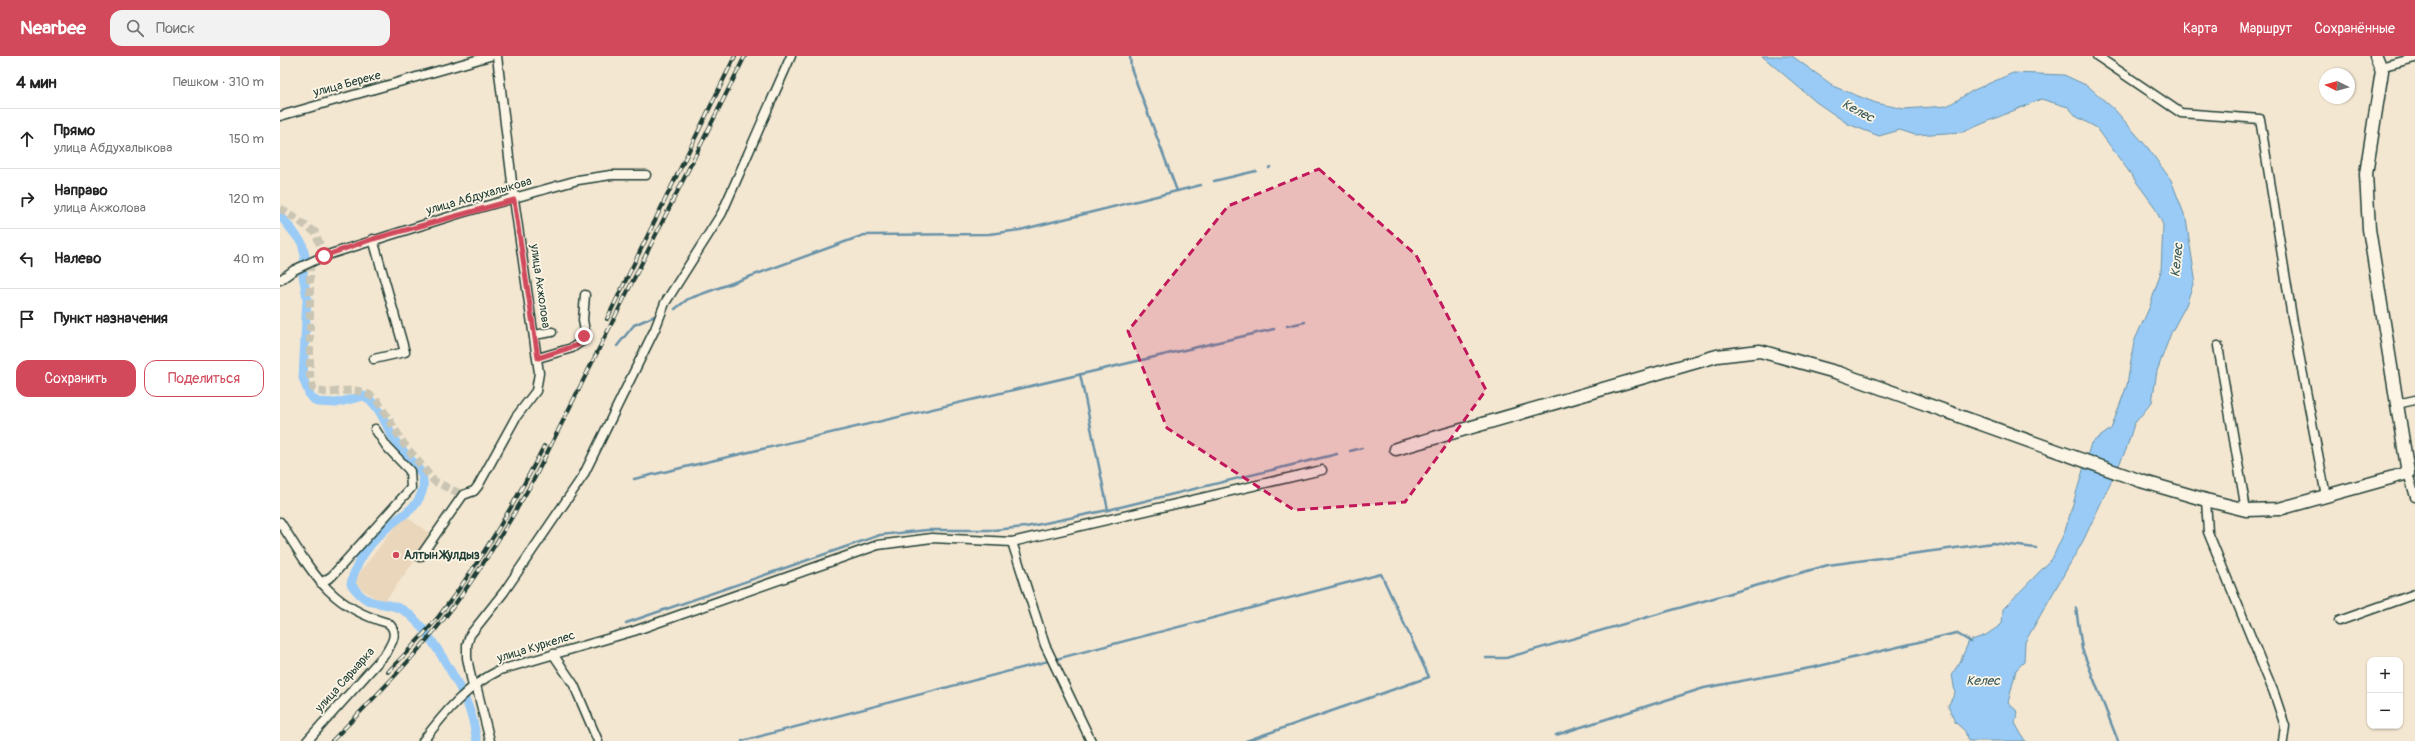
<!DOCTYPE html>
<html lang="ru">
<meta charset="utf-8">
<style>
body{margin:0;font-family:Pangolin,sans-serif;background:#f2f2f2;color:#222}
.controls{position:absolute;right:12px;bottom:12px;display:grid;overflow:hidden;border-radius:8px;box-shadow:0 1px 3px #0004}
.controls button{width:36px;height:36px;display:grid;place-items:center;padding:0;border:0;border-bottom:1px solid #e0e0e0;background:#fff;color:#222;font:20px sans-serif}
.compass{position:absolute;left:2039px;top:12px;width:36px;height:36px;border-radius:50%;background:#fff;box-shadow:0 1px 3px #0004;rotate:275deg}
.stop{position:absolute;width:12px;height:12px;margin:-9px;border:3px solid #d1495b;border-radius:50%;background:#fff}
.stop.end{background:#d1495b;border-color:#fff;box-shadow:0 1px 4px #0008}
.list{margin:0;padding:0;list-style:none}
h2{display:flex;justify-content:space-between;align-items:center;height:52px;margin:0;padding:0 16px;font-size:17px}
h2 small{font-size:13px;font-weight:400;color:#767676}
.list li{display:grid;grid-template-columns:26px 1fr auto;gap:12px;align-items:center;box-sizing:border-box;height:60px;padding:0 16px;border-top:1px solid #e0e0e0}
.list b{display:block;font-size:15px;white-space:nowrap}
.list p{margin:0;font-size:13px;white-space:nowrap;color:#767676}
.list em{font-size:13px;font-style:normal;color:#767676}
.actions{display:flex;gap:8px;padding:12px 16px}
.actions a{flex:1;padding:9px 0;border:1px solid #d1495b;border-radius:12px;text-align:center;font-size:14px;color:#d1495b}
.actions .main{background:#d1495b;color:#fff}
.icon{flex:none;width:22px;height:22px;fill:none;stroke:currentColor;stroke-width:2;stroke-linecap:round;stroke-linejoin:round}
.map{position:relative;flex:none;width:2135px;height:685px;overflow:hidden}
header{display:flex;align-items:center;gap:24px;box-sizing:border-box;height:56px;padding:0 20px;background:#d1495b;color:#fff}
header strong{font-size:19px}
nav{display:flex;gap:22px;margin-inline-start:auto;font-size:14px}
.search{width:280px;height:36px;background:#f2f2f2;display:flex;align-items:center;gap:10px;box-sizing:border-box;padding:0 14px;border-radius:12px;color:#767676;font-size:15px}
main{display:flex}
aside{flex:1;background:#fff}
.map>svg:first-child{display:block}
.built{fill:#ead6bb}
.water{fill:#99cbf6;stroke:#6892a8}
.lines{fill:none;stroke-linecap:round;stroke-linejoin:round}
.stream{stroke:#6892a8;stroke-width:2.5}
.canal{stroke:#99cbf6;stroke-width:9}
.street-tunnel{stroke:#c9c5b2;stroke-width:8;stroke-dasharray:8 4;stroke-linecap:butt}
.street-casing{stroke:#1f3d34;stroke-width:11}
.secondary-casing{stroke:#1f3d34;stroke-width:15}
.street{stroke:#fcf5e5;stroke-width:8}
.secondary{stroke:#fcf5e5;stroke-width:12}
.rail-casing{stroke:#1f3d34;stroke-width:4}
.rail{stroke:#fcf5e5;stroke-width:2.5;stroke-dasharray:8;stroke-linecap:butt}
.route{stroke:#d1495b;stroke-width:5}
.marked{fill:#c2185b;fill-opacity:0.2;stroke:#c2185b;stroke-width:3;stroke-dasharray:8 5;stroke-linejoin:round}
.poi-dot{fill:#d1495b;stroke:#fcf5e5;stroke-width:1.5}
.labels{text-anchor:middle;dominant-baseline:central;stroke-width:3.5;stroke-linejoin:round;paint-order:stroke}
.street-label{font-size:12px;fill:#1f3d34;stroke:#fcf5e5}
.poi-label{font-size:12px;font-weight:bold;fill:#1f3d34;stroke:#fcf5e5;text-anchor:start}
.water-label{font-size:13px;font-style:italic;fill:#37595b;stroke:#fcf5e5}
</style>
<header>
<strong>Nearbee</strong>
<div class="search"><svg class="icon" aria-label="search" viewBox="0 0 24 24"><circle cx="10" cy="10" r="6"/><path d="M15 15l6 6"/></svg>Поиск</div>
<nav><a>Карта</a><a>Маршрут</a><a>Сохранённые</a></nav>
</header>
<main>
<aside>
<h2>4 мин<small>Пешком · 310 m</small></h2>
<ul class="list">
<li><svg class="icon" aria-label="ahead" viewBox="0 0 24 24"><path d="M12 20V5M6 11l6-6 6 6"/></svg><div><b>Прямо</b><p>улица Абдухалыкова</p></div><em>150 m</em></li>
<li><svg class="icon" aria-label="right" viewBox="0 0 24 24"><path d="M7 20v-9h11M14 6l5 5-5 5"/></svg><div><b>Направо</b><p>улица Акжолова</p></div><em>120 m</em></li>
<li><svg class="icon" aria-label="left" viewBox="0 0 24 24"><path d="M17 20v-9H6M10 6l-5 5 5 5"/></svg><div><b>Налево</b></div><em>40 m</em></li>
<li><svg class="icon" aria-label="arrive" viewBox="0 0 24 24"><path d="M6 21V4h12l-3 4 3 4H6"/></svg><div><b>Пункт назначения</b></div></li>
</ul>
<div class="actions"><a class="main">Сохранить</a><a>Поделиться</a></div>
</aside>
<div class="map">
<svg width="2135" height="685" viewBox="0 0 2135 685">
<rect width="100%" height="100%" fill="#f4e7d2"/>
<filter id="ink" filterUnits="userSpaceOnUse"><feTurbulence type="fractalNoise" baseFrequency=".025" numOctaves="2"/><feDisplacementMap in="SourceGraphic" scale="8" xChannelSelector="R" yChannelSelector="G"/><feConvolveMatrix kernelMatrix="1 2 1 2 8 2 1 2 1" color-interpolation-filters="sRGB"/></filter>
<g filter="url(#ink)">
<!-- built -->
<path class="built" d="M124,459L153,480L103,548L72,526Z"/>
<!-- water -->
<path class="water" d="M1482,0H1512L1555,31L1596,47L1624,53L1667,50L1694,34L1733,17L1784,19L1808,30L1835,54L1868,92L1891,124L1906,163L1915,222L1906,249L1891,277L1877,315L1872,346L1854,368L1846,394L1803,485L1745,586L1744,606L1736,614L1728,647L1738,656L1735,667L1745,685H1688L1685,675L1675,666L1668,650L1675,637L1672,618L1680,606L1689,585L1706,579L1722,568L1723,553L1772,503L1785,475L1811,387L1831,373L1847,329L1854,286L1870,250L1881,215L1883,169L1874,150L1817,72L1797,61L1788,51L1761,43L1683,76L1635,79L1620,74L1599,80L1568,68L1536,46Z"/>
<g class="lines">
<!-- stream -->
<g class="stream">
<path d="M850,0L851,12L897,135"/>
<path d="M989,112L990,111"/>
<path d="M934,125L976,115"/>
<path d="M395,253L408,243L584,179L709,178L740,174L921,129"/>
<path d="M1007,270L1025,266"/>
<path d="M337,290L354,269L377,259"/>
<path d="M1070,395L1082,392"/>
<path d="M354,423L994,273"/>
<path d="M828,454L1057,398"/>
<path d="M1796,552L1802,593L1838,685"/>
<path d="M346,567L600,479L647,474H713L746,471L828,454L800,318"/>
<path d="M1206,602H1226L1548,509L1713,487L1756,492"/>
<path d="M1276,679L1424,632L1535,611L1676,577L1691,586"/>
<path d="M462,685L1101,518L1149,621L966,685"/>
</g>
<!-- canal -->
<path class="canal" d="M0,159L22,187L25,200L23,219L27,242L23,322L30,340L37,346L56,347L84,340C101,349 105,370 116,386C123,396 136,407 141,417C146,428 143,437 137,446C132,454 121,460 114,466C94,482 76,503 71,528C91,556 100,542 123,554C146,567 183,633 191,658C194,667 195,676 197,685"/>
<!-- street-tunnel -->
<g class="street-tunnel">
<path d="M0,152L35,176L44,200"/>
<path d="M30,207V319L33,332C52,345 72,323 97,344L124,388L154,425L183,439"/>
</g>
<!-- street casing -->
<g class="street-casing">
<g id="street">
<path d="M1817,0L1901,57L1980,63L2012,261L2046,440"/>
<path d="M2100,11L2135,2"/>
<path d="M0,60L210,0"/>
<path d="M93,183L125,296L94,303"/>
<path d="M0,224L14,214L44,200L181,157L298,124L331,119H366"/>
<path d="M254,279L272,276"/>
<path d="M1938,290L1966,454"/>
<path d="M258,302L292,292L302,285L305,275L303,264L305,239"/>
<path d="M2117,348L2135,344"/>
<path d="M2128,417L2135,441"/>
<path d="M1926,444L1928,476L1994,637L2005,670L2003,685"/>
<path d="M0,466C31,514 48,551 108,567C119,576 112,587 106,597L27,685"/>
<path d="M732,486L765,589L811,685"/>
<path d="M140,501L183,439L194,435L198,430L236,361L256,335L259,317L234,143L217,0"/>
<path d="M41,527L52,520L131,432L130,415L107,391L95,373"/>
<path d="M2059,565L2135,538"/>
<path d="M273,598L294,629L318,685"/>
<path d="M196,629L210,685"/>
<path d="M193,631L187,602V589L190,579L224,536L303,420L375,273L385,247L442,157L511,0"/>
<path d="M143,685C165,656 187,630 220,614L354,575L598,489L652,482L732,486L1042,414"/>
</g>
</g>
<!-- secondary casing -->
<g class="secondary-casing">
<path id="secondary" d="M1116,393L1437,300L1480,295L1559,317L1861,425L1926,444L1966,454L1999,453L2128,417L2089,173L2086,118L2102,15L2096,0"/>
</g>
<!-- street -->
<use href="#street" class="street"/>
<!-- secondary -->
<use href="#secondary" class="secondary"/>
<!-- rail casing -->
<g class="rail-casing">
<g id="rail">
<path d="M327,263L455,0"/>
<path d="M108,616C125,598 143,580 159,560C200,507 234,449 264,390"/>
<path d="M52,685C90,646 130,606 163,564C198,519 227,471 254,423L465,0"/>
</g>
</g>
<!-- rail -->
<use href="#rail" class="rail"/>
</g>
</g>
<g class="lines" filter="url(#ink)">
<!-- route -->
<path class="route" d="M44,200L93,183L234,144L258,302L298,289L304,280"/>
</g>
<!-- marked area -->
<path class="marked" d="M1039,113L1136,199L1206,334L1125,446L1014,454L887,372L848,275L948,150Z"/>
<!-- markers -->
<circle class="poi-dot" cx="116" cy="499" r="4"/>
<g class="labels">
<!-- street labels -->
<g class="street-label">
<text transform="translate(67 28) rotate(-15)">улица Береке</text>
<text transform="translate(199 140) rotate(-16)">улица Абдухалыкова</text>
<text transform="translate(260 230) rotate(82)">улица Акжолова</text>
<text transform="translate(256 591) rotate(-17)">улица Куркелес</text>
<text transform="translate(65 624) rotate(-48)">улица Сарыарка</text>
</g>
<!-- poi labels -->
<g class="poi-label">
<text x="124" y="499">Алтын Жулдыз</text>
</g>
<!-- water labels -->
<g class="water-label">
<text transform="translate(1578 55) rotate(28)">Келес</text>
<text transform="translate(1897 204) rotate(-84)">Келес</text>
<text x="1703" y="625">Келес</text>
</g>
</g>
</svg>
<div class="controls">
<button>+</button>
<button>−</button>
</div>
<svg class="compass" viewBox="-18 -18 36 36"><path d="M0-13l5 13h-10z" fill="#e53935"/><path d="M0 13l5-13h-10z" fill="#767676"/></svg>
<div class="stop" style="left:44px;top:200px"></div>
<div class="stop end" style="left:304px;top:280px"></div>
</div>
</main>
